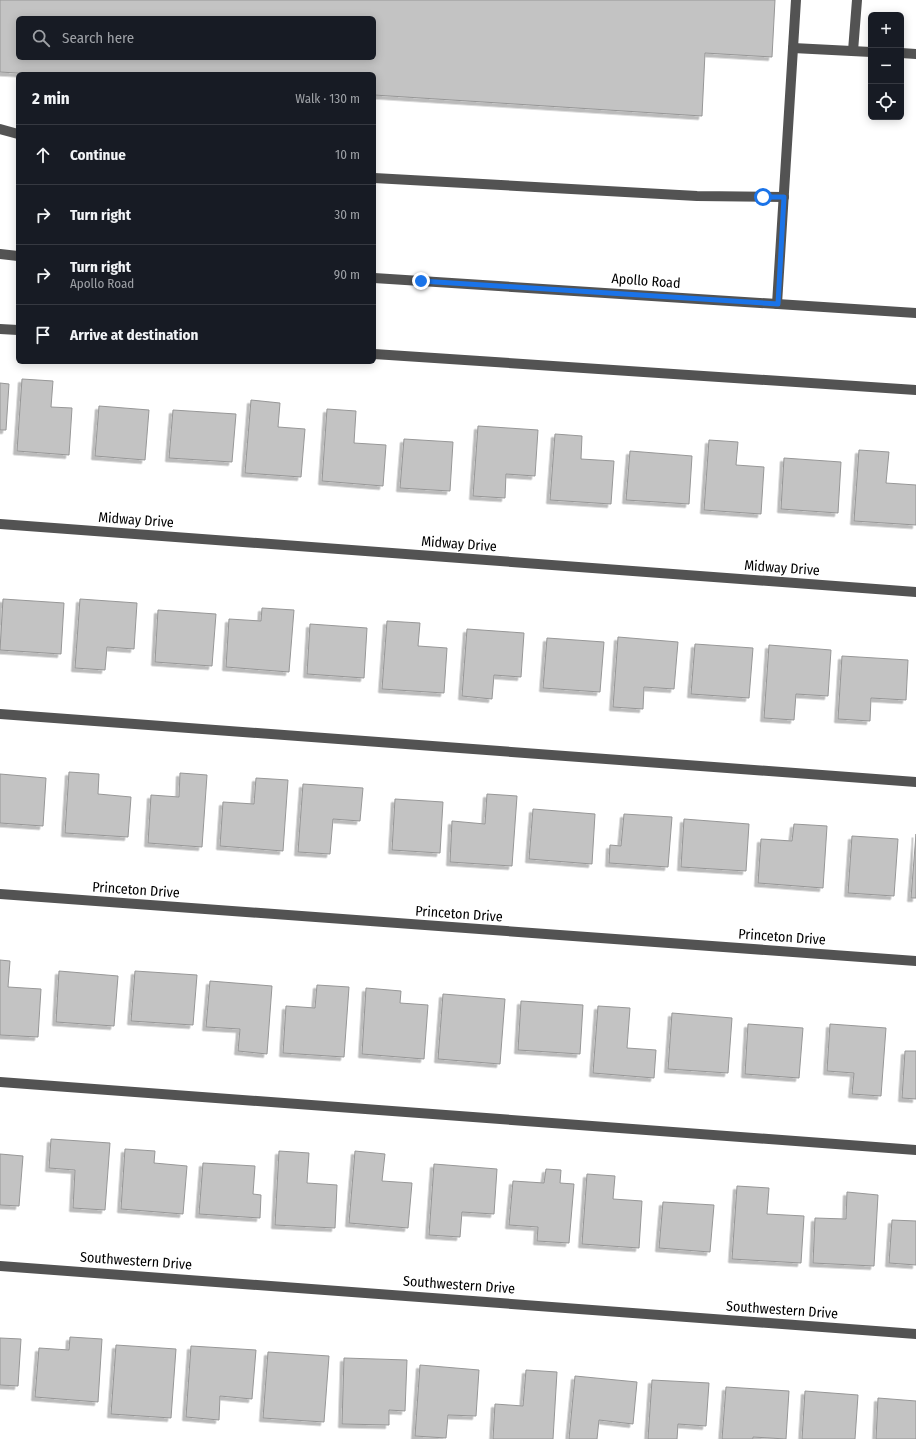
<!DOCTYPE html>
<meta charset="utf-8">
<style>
body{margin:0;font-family:"Fira Sans Condensed",sans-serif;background:#242831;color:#f1f3f6}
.controls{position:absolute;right:12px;top:12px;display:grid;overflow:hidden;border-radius:6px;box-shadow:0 2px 10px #0003}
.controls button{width:36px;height:36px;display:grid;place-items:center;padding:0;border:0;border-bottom:1px solid #363941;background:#171b24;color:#f1f3f6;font:20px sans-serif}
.stop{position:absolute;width:12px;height:12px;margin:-9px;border:3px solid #1a73e8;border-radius:50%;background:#fff}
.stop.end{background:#1a73e8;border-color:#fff;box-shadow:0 1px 4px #0008}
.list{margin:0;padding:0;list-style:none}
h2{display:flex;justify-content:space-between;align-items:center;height:52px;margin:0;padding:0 16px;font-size:17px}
h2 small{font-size:13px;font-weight:400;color:#9ea1a6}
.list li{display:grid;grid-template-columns:26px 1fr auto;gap:12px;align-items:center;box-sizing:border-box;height:60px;padding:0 16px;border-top:1px solid #363941}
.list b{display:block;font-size:15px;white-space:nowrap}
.list p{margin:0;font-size:13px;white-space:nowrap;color:#9ea1a6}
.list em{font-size:13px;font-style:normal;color:#9ea1a6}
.icon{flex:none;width:22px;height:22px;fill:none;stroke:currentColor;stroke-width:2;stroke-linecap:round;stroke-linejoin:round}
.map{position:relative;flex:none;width:916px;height:1439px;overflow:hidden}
.search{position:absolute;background:#171b24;box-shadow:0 2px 10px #0003;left:16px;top:16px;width:360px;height:44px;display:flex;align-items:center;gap:10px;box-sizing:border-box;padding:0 14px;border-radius:6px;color:#9ea1a6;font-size:15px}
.panel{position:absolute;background:#171b24;box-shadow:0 2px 10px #0003;left:16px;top:72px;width:360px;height:292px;border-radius:6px}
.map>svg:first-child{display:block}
.building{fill:#c3c3c3;stroke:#979797;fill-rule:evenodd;filter:url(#shadow)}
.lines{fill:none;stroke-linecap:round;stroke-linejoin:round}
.minor{stroke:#535353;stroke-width:10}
.route{stroke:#1a73e8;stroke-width:5}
.labels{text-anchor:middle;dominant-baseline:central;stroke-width:3;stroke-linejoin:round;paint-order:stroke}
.street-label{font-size:14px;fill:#000;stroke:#fff}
</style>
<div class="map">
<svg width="916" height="1439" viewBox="0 0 916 1439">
<defs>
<filter id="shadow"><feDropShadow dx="-3.5" dy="3.5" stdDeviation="0" flood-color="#0004"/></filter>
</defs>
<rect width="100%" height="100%" fill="#fff"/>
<!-- building -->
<g class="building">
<path d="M0,0H775L772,57L705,53L702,116L374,95V74H34L0,72ZM18,18H374V58H18Z"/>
<path d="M22,379L53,381L51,407L72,408L69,455L17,451Z"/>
<path d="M0,383L9,384L6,430H0Z"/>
<path d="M251,400L280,403L278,427L305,429L301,477L245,473Z"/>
<path d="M99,406L149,410L145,460L95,456Z"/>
<path d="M327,409L356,411L354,443L386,445L383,486L322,481Z"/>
<path d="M173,410L236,414L232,462L169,458Z"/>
<path d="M478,426L538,430L535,476L506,474L505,498L473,496Z"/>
<path d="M555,434L582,436L581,459L614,461L611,504L550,500Z"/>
<path d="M404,439L453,442L450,491L400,488Z"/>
<path d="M709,440L738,442L736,465L764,467L761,514L704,510Z"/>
<path d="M859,450L889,452L886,483L916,485V525L854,521Z"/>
<path d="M630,451L692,456L689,504L626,500Z"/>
<path d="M784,458L841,462L838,513L781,509Z"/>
<path d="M3,599L64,603L61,654L0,650Z"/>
<path d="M80,599L137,603L134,649L107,647L105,670L75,668Z"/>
<path d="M262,608L294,610L289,672L226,667L229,619L261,621Z"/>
<path d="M158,610L216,614L212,666L155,662Z"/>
<path d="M387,621L420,623L418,646L447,648L444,693L382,689Z"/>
<path d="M310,624L367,628L364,678L307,674Z"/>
<path d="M467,629L524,633L521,677L494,675L492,699L462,696Z"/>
<path d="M618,637L678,642L674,689L644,687L643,709L613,707Z"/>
<path d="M547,638L604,642L600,692L543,688Z"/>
<path d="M695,644L753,648L749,698L691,694Z"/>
<path d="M769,645L831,650L828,696L796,694L794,720L764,718Z"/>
<path d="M842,656L908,660L906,700L871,698L870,721L838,719Z"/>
<path d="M69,772L99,774L98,794L131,797L128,837L65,833Z"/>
<path d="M180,773L207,775L202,847L148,843L151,795L179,797Z"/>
<path d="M0,774L46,778L43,826L0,823Z"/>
<path d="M256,778L288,780L283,851L220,846L223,802L254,804Z"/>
<path d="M303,784L363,788L360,821L333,819L330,854L298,852Z"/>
<path d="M487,794L517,796L512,866L450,862L452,821L485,824Z"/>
<path d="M395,799L443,802L440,853L392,850Z"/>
<path d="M533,809L595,814L592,864L529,859Z"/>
<path d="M624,814L672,817L668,867L609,863L610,845L621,846Z"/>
<path d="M684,819L749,824L746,871L681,867Z"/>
<path d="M794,824L827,826L823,888L758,883L761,839L792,841Z"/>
<path d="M916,834V898H911Z"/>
<path d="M852,836L898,839L894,896L848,893Z"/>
<path d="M0,960L10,961L8,987L41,989L38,1037L0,1035Z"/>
<path d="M59,971L118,976L114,1026L56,1022Z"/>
<path d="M135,971L197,975L193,1025L131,1021Z"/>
<path d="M210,981L272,986L267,1054L238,1051L240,1029L206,1027Z"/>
<path d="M317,985L349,987L344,1057L283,1053L286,1006L315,1008Z"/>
<path d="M366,988L401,991L400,1003L428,1005L424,1059L362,1054Z"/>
<path d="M443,994L505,999L500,1064L438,1059Z"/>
<path d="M521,1001L583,1005L580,1054L518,1050Z"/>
<path d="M598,1006L630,1008L627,1048L656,1050L654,1078L593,1073Z"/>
<path d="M672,1013L732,1018L728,1073L668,1069Z"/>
<path d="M748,1024L803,1028L799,1078L745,1074Z"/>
<path d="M830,1024L886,1028L881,1096L852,1094L854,1073L827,1071Z"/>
<path d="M905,1051H916V1099L902,1098Z"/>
<path d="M51,1139L110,1143L105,1210L73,1208L75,1170L49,1168Z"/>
<path d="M125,1149L155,1151L154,1163L187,1166L183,1214L121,1209Z"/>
<path d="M279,1151L309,1153L307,1183L337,1185L335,1228L275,1225Z"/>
<path d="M355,1151L385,1154L382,1181L412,1183L408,1228L349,1223Z"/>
<path d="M0,1154L23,1156L19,1206L0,1205Z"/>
<path d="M203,1163L255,1166L253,1194L261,1195L260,1218L199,1214Z"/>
<path d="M434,1164L497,1169L494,1214L462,1212L460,1237L429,1235Z"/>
<path d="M546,1169L561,1170L560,1183L574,1184L569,1243L537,1241L538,1227L509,1225L513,1181L544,1183Z"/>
<path d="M587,1174L615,1176L613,1199L642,1201L639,1248L582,1244Z"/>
<path d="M737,1186L769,1188L767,1214L804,1216L801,1263L732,1259Z"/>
<path d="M847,1192L878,1195L874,1266L813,1263L815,1218L846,1219Z"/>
<path d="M663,1202L714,1205L710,1252L659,1248Z"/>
<path d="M892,1220L916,1221V1265L889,1263Z"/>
<path d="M70,1337L102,1339L98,1402L35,1397L39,1348L69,1350Z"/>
<path d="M0,1338L21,1339L18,1386L0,1385Z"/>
<path d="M116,1345L176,1349L171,1418L111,1414Z"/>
<path d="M191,1346L256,1350L252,1399L220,1396L219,1420L186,1417Z"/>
<path d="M268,1352L329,1356L324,1422L263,1418Z"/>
<path d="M344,1358L407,1360L405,1411L389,1410V1425L342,1424Z"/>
<path d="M420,1365L479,1370L476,1416L448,1415L446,1438L415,1436Z"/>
<path d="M526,1370L557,1372L553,1439H493L495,1404L523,1406Z"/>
<path d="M575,1376L637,1382L633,1424L599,1420L597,1439H569Z"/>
<path d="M652,1380L709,1383L706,1426L678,1424L677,1439H648Z"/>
<path d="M726,1387L789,1391L786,1439L753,1437V1439H722Z"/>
<path d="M805,1391L858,1395L855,1439H802Z"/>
<path d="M878,1398L916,1401V1439H876Z"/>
</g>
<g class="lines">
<!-- minor -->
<g class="minor">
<path d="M793,48L871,52"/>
<path d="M853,51L857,0"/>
<path d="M901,53L916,54"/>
<path d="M0,129L18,134"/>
<path d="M374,178L697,196L784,197"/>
<path d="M0,254L18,256"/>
<path d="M374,278L916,313"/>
<path d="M777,304L796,0"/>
<path d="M0,329L18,330"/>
<path d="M374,354L916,390"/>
<path d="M0,524L916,592"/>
<path d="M0,714L916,782"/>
<path d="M0,894L916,961"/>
<path d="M0,1082L916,1150"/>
<path d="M0,1266L916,1334"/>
</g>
</g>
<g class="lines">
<!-- route -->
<path class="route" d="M421,281L778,304L784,197H763"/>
</g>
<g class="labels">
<!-- street labels -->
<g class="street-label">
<text transform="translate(646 281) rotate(4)">Apollo Road</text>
<text transform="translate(136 520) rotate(4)">Midway Drive</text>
<text transform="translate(459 544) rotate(4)">Midway Drive</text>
<text transform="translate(782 568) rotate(4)">Midway Drive</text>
<text transform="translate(136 890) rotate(4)">Princeton Drive</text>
<text transform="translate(459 914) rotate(4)">Princeton Drive</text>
<text transform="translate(782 937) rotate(4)">Princeton Drive</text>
<text transform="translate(136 1261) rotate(4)">Southwestern Drive</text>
<text transform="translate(459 1285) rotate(4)">Southwestern Drive</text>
<text transform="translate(782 1310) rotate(4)">Southwestern Drive</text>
</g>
</g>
</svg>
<div class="controls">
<button>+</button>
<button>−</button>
<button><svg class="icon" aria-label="locate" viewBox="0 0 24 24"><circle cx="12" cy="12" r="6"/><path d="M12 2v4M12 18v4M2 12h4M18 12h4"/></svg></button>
</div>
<div class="stop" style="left:763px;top:197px"></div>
<div class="stop end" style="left:421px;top:281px"></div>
<div class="search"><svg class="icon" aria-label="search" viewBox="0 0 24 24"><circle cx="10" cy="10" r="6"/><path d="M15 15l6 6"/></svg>Search here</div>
<section class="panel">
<h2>2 min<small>Walk · 130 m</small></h2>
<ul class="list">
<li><svg class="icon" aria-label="ahead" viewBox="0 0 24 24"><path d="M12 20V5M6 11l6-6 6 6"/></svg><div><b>Continue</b></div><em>10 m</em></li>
<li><svg class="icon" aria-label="right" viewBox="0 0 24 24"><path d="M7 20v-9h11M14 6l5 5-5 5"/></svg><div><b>Turn right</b></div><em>30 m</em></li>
<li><svg class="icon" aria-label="right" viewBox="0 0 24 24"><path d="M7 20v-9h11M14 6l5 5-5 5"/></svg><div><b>Turn right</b><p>Apollo Road</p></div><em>90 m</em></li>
<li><svg class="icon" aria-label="arrive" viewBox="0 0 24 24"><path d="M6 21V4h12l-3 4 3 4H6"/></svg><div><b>Arrive at destination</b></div></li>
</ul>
</section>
</div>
